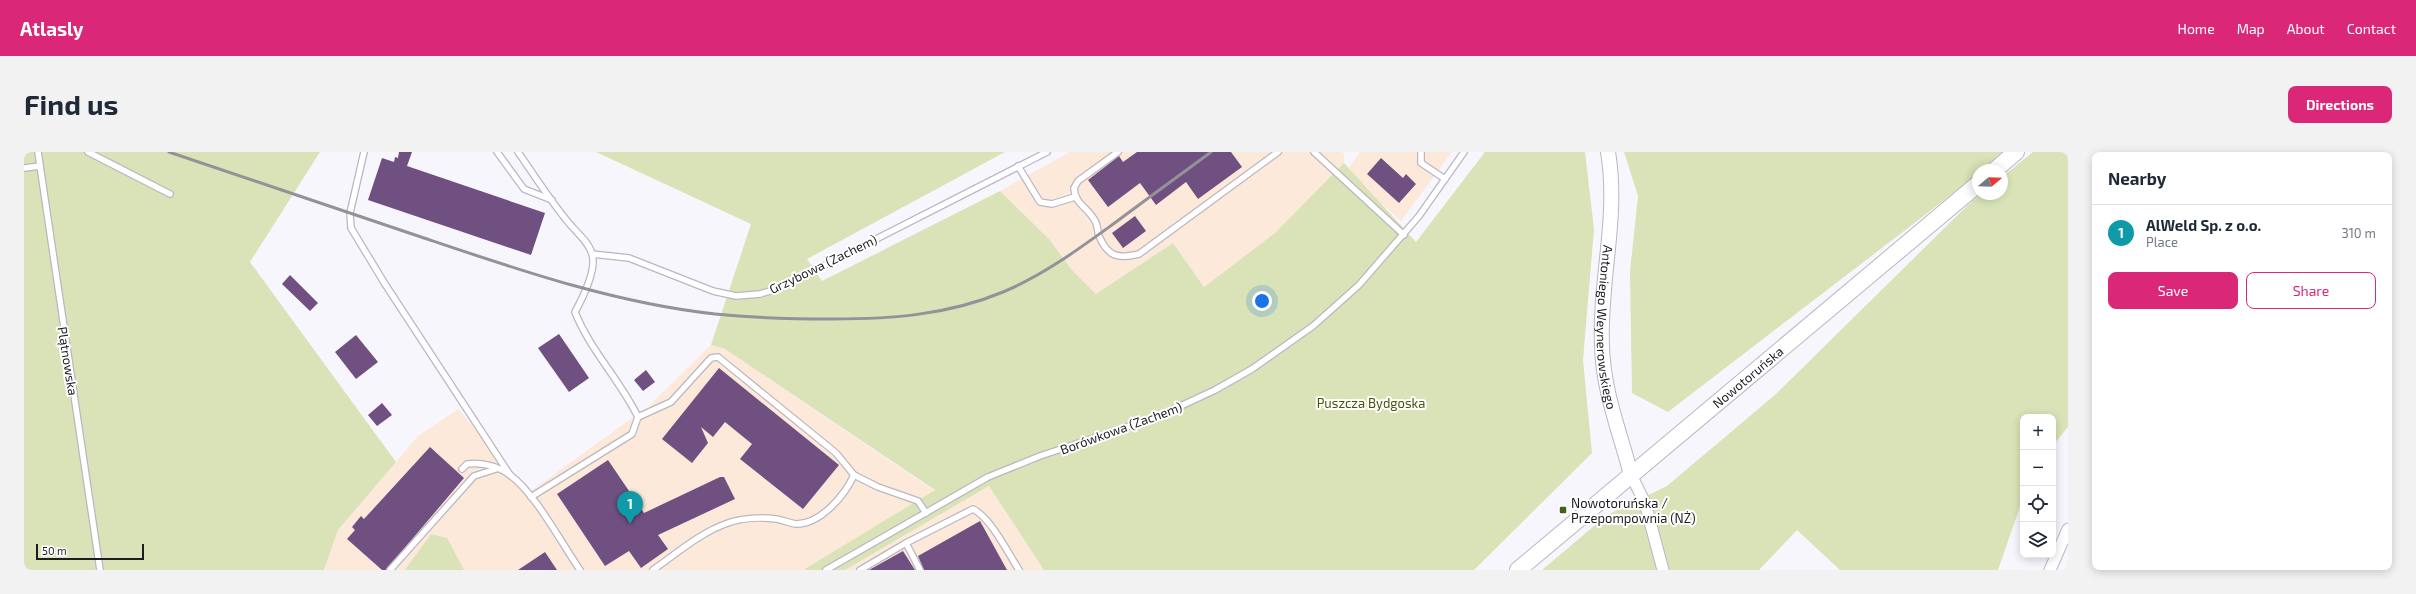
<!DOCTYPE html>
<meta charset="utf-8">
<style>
body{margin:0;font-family:"Exo 2",sans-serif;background:#f2f2f3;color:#1f2937}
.controls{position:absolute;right:12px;bottom:12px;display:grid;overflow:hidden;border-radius:8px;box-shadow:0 2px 10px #0003}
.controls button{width:36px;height:36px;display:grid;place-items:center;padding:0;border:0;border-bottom:1px solid #e0e1e3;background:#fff;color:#1f2937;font:20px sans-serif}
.compass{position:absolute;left:1948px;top:12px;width:36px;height:36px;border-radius:50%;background:#fff;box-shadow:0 2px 10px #0003;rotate:71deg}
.scale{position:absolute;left:12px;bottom:10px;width:108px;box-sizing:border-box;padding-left:4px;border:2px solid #1d1c21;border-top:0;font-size:11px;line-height:14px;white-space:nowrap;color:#1d1c21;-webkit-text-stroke:3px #fff;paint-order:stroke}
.you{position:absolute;left:1238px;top:149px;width:14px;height:14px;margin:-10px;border:3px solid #fff;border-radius:50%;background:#1a73e8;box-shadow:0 0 0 6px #1a73e833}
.badge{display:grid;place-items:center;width:26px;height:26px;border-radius:50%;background:#db2777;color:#fff;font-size:13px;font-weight:700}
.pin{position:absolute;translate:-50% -33px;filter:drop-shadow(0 1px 2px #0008)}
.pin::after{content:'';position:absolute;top:21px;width:14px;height:12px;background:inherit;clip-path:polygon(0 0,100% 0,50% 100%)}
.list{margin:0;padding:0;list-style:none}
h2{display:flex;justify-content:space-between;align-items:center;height:52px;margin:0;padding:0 16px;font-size:17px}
h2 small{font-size:13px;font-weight:400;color:#747a83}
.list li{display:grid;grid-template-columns:26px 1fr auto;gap:12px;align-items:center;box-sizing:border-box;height:56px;padding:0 16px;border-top:1px solid #e0e1e3}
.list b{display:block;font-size:15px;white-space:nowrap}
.list p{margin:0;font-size:13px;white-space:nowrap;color:#747a83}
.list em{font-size:13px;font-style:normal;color:#747a83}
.actions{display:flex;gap:8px;padding:12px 16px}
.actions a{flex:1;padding:9px 0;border:1px solid #db2777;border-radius:8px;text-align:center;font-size:14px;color:#db2777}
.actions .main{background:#db2777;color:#fff}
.icon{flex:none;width:22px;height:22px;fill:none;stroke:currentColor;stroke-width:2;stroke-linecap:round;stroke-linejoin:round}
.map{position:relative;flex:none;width:2044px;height:418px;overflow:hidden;border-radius:8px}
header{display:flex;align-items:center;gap:24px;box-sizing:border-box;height:56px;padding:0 20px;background:#db2777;color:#fff}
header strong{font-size:19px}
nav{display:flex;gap:22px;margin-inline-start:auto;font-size:14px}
.intro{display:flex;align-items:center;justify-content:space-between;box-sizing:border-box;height:96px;padding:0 24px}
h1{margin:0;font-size:28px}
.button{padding:10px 18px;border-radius:8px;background:#db2777;color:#fff;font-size:14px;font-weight:700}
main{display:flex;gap:24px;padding:0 24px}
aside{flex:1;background:#fff;border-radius:8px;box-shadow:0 2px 10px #0003}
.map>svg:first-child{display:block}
.industrial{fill:#fde9da}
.green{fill:#d9e3b7}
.building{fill:#704f81}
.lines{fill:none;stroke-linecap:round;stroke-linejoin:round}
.service-casing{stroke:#bab7c3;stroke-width:8}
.minor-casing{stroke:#bab7c3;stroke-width:13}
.tertiary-casing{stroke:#bab7c3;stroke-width:16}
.secondary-casing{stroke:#bab7c3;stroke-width:18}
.service{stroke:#fff;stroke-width:5.5}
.minor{stroke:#fff;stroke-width:11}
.tertiary{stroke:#fff;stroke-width:14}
.secondary{stroke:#fff;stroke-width:16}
.rail{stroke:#939298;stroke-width:3}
.poi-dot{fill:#416116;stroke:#fff;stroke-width:1.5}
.labels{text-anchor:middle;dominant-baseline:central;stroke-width:4;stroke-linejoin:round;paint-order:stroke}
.street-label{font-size:13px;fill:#1d1c21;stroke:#fff}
.park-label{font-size:13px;fill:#49540a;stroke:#fff}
.poi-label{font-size:13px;fill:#1d1c21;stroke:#fff;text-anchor:start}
</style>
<header>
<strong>Atlasly</strong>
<nav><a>Home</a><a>Map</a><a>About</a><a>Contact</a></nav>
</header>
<div class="intro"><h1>Find us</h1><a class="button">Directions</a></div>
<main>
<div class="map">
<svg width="2044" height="418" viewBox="0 0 2044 418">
<rect width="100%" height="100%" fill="#f7f6fd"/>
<!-- industrial -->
<g class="industrial">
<path d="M1046,0H1318L1320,2V11L1280,54L1251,81L1180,135L1149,91L1072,142L1048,118L1025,87L976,39Z"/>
<path d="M1336,0H1428L1377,69L1322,20Z"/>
<path d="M687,193L701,197L911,339L779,418H300L314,378L394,284L434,257L504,341L625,254Z"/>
<path d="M965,334L1020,418H821Z"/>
</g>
<!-- green -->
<g class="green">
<path d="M0,0H296L226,110L372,310L314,378L300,418H0Z"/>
<path d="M572,0H981L783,107L798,129L976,39L1025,87L1048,118L1072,142L1149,91L1180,135L1251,81L1320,11L1392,90L1461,0H1561L1570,77L1559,208L1568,301L1450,418H1020L965,334L821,418H779L911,338L701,197L687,193L727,72Z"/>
<path d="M1600,0H1979L1957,18H1954V21L1938,34L1950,48L1957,42H1978V25L2009,0H2044V275L2029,293V265H1999V346L1974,418H1816L1773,378L1735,418H1518L1583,363L1643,334L1752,242L1948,49L1936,36L1644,260L1608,241L1606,120L1614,44Z"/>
<path d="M407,382L423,386L440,418H381Z"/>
</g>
<!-- building -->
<g class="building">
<path d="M375,0H388L383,14L521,61L507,103L344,48L358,6L370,10L371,5L374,6Z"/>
<path d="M1113,0H1207L1218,15L1174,47L1162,30L1132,53L1116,31L1084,55L1064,28L1095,4L1099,10Z"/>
<path d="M1357,6L1379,26L1382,22L1392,32L1375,51L1343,22Z"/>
<path d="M1111,64L1122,79L1099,96L1088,81Z"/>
<path d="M266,123L294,151L286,159L258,132Z"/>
<path d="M535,182L565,226L545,240L514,196Z"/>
<path d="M332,183L354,210L332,227L311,200Z"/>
<path d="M695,216L815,313L779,357L716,307L728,292L701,270L689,285L677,275L684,291L668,311L638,287Z"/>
<path d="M622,218L631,230L619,239L610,228Z"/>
<path d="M358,251L368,263L353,274L344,263Z"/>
<path d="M406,295L440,326L362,418H358L323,387L331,378L328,375L337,364L340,367Z"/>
<path d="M584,308L620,361L696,325H700L711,347L634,383L644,397L617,416L605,399L581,414L533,342Z"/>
<path d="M956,369L983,418H900L894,404Z"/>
<path d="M879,399L891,418H845Z"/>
<path d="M521,400L533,418H494Z"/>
</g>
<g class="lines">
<!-- service casing -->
<g class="service-casing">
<g id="service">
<path d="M14,0L76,418"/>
<path d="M64,0L146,42"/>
<path d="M340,0L326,61L327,76L361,132L486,323"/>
<path d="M473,0L500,37L528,48"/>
<path d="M494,0C510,23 526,48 544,70C552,80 565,90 568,102C573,117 558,147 551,160C566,198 596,228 614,265L608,282L507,345"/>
<path d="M1094,0L1054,29L1050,36C1051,53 1064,55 1071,69C1074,73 1073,79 1075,84C1084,105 1094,107 1115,102L1254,0"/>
<path d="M1290,0L1380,83"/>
<path d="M1397,0V11L1421,27"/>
<path d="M994,14L1016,50L1028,52L1051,45"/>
<path d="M0,16L16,14"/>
<path d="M568,102L605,106L689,139L712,144L736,142L756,136L1023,0"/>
<path d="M614,265L647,250L687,206L694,205L812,301L830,323L854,335L894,349L902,361"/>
<path d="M438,317L443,312C457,310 474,314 486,323C511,341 538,392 556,418"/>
<path d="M366,418L450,324L472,317"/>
<path d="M629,418C652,402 677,380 704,371C718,366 737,365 752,367C759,368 765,371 772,372C797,372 821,343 830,323"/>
<path d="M802,418L964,325L1016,304L1133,265L1191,238L1228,217L1289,174L1335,133L1395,64L1440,0"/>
<path d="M836,418L882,391"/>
<path d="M896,418L882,391L949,357C967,366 984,401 995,418"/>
</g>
</g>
<!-- minor casing -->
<g class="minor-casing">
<g id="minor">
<path d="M1607,323L1621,351L1639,418"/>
<path d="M2026,418L2044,377"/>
</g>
</g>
<!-- tertiary casing -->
<g class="tertiary-casing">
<g id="tertiary">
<path id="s1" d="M1584,0C1595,65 1575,129 1578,194C1579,239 1596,280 1607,323"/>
</g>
</g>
<!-- secondary casing -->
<g class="secondary-casing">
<g id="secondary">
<path d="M1971,18L1992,0"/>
<path id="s2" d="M1494,418L1954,32"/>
</g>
</g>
<!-- service -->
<use href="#service" class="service"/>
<!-- minor -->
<use href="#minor" class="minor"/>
<!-- tertiary -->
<use href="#tertiary" class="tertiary"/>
<!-- secondary -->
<use href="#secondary" class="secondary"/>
<!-- rail -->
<path class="rail" d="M145,0C230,29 315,57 400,86C495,118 591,151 691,162C731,166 769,167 809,167C867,167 924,163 979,140C1020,123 1056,96 1092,70C1124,46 1156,23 1187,0"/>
</g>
<!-- markers -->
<rect class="poi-dot" x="1535" y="354" width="8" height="8" rx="2"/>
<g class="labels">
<!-- street labels -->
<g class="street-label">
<text transform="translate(799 112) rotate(-26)">Grzybowa (Zachem)</text>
<text stroke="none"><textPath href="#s1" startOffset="176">Antoniego Weynerowskiego</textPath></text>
<text transform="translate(44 209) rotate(81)">Plątnowska</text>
<text stroke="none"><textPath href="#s2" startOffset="300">Nowotoruńska</textPath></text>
<text transform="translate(1097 276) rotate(-20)">Borówkowa (Zachem)</text>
</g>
<!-- park labels -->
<g class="park-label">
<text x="1347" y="251">Puszcza Bydgoska</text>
</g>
<!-- poi labels -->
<g class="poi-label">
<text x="1547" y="351">Nowotoruńska /<tspan x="1547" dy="15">Przepompownia (NŻ)</tspan></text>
</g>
</g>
</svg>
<div class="controls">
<button>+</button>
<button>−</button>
<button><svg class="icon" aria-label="locate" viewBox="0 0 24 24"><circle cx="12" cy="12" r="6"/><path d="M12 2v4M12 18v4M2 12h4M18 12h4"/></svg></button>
<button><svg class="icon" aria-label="layers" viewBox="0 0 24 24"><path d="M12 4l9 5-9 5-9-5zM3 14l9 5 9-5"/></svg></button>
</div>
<svg class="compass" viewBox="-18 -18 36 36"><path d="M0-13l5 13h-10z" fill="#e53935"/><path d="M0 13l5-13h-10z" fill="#747a83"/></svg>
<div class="scale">50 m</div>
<div class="you"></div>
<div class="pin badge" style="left:606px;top:372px;background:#0f9aa8">1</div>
</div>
<aside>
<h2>Nearby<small></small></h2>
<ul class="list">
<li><span class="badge" style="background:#0f9aa8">1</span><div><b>AlWeld Sp. z o.o.</b><p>Place</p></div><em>310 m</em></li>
</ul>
<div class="actions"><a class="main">Save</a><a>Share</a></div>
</aside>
</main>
